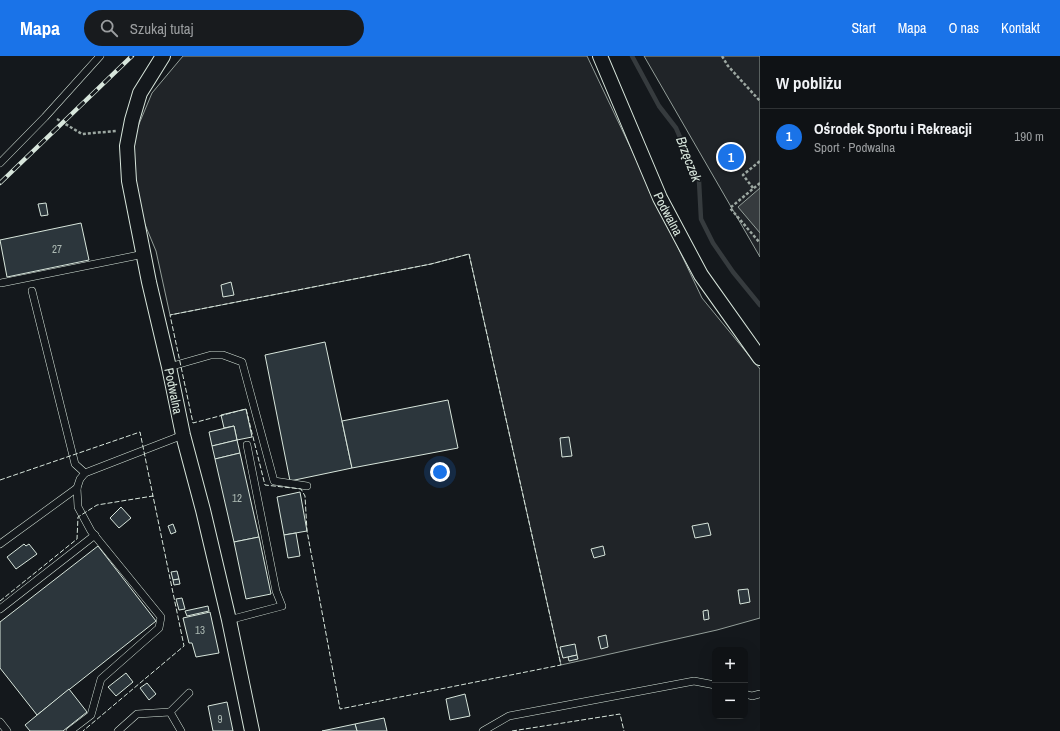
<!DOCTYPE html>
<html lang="pl">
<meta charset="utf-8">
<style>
body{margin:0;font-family:"Archivo Narrow",sans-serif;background:#181b1e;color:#f1f3f6}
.controls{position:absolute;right:12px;bottom:12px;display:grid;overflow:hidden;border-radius:8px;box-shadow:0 4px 16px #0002}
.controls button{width:36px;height:36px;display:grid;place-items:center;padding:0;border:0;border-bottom:1px solid #2f3234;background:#0f1215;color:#f1f3f6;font:20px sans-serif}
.you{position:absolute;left:440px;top:416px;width:14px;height:14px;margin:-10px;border:3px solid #fff;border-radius:50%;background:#1a73e8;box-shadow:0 0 0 6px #1a73e833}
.badge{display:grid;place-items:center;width:26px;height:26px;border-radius:50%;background:#1a73e8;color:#fff;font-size:13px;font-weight:700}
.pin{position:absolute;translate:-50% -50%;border:2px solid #fff;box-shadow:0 1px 4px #0006}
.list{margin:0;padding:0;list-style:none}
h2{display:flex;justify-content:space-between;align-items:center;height:52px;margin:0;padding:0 16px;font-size:17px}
h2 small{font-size:13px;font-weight:400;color:#9b9ea0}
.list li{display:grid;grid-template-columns:26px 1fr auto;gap:12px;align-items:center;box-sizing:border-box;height:56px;padding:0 16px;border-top:1px solid #2f3234}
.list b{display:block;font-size:15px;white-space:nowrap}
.list p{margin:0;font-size:13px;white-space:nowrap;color:#9b9ea0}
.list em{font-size:13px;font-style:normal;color:#9b9ea0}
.icon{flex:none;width:22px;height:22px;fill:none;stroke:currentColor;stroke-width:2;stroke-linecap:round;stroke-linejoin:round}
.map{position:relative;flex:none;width:760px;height:675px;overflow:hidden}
header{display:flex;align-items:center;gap:24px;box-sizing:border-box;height:56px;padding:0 20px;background:#1a73e8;color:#fff}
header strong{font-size:19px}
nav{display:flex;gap:22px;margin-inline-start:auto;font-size:14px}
.search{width:280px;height:36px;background:#181b1e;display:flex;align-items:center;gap:10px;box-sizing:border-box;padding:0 14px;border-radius:22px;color:#9b9ea0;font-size:15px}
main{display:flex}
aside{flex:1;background:#0f1215}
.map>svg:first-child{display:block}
.green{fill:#202428;stroke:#939e99}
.water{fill:#363b3e;stroke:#939e99}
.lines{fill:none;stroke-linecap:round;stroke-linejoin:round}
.stream{stroke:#363b3e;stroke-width:4.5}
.building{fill:#2c363c;stroke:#d8e6dc}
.service-casing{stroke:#d8e6dc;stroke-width:8}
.minor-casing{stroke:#d8e6dc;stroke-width:16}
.path{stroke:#9da8a2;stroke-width:2.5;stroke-dasharray:3 2;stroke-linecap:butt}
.service{stroke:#14181c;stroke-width:7}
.minor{stroke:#14181c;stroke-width:14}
.rail-casing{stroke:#d8e6dc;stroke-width:4.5}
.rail{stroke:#14181c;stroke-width:3;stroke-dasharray:9;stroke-linecap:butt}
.fence{stroke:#d8e6dc;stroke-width:1;stroke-dasharray:5 2;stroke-linecap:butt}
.labels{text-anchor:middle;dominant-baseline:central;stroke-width:3;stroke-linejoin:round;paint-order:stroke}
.number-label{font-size:11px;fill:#adbab4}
.street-label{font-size:13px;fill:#d8e6dc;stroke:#14181c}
.water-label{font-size:14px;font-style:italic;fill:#d8e6dc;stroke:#14181c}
</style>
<header>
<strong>Mapa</strong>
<div class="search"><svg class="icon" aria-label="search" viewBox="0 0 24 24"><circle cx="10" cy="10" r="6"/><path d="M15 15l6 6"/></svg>Szukaj tutaj</div>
<nav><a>Start</a><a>Mapa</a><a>O nas</a><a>Kontakt</a></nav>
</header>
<main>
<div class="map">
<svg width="760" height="675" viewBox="0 0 760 675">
<rect width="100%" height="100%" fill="#14181c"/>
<!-- green -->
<g class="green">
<path d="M183,0H587L702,242L760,313V562L717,574L561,609L469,198L431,208L170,259L156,195L134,142L131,101L134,80L152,37Z"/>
<path d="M644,0H760V201Z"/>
</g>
<!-- water -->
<path class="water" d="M760,132V177L738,151Z"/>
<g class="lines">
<!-- stream -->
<path class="stream" d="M632,0L659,50L676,72L699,125L701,163L713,187L733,216L760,249"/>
</g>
<!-- building -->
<g class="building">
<path d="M46,147L48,159L41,160L38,148Z"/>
<path d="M81,167L89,204L7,221L0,184Z"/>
<path d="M231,226L234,239L223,241L221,229Z"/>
<path d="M325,286L352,412L290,425L265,299Z"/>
<path d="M448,344L458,392L352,412L342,365Z"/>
<path d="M246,353L252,381L237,384L234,370L224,372L221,359Z"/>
<path d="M234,370L237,384L212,390L209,376Z"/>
<path d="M569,381L572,400L562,401L560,382Z"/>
<path d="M237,384L240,397L215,403L212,390Z"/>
<path d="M240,397L259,481L234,486L215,403Z"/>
<path d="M300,436L307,475L284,479L277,441Z"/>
<path d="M121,451L131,462L119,472L110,462Z"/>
<path d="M708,467L711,479L695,482L692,470Z"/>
<path d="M173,468L176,476L171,478L168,470Z"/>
<path d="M296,477L300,500L288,502L284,479Z"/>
<path d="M259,481L271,538L246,543L234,486Z"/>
<path d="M24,488L26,490L29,488L37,498L16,513L7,501Z"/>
<path d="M98,490L156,565L37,659L0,612V566Z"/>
<path d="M603,490L605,499L594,502L591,493Z"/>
<path d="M177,515L179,523L173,524L171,516Z"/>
<path d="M179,523L180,528L174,529L173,524Z"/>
<path d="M748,533L750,546L740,548L738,534Z"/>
<path d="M182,542L185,553L179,554L176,543Z"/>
<path d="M208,550L209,555L187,560L185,555Z"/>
<path d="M708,554L709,563L704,564L703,555Z"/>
<path d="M210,556L219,597L196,601L192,587H189L183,562Z"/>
<path d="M606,579L608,591L601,593L598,581Z"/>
<path d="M575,588L577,599L563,602L560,591Z"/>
<path d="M577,599L578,603L569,605L568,601Z"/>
<path d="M126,617L133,626L116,640L108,631Z"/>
<path d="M147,627L156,638L149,644L140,632Z"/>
<path d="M69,633L87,656L63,675H30L25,669Z"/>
<path d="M465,638L470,660L450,664L446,643Z"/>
<path d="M227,646L233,675H213L208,650Z"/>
<path d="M384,662L387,675H357L355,668Z"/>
<path d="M355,668L357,675H322Z"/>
</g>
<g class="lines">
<!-- service casing -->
<g class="service-casing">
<g id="service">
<path d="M0,107L45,61L100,0"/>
<path d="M1,227L144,198"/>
<path d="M32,235L75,408L85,417"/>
<path d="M169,311L211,299H223L242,306L274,425L307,430"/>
<path d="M0,488L77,432"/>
<path d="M0,553L95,479"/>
<path d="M229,564L282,550L276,535L247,389"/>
<path d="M745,638L752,640L760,638"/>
<path d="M0,666L7,675"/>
<path d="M70,675L91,659L101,623L159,572L161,561L91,475L78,451L77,432L80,423L85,417L183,379"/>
<path d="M118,675L137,658L170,656"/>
<path d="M181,675L170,656L189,637"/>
<path d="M483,675L509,660L694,625L715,629"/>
</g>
</g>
<!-- minor casing -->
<g class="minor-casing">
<g id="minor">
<path id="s1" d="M163,0L140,37L132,64L127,90L129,125L149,226L169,311L183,379L203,454L229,564L252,675"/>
<path id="s2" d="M600,0L660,142L701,219L760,302"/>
</g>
</g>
<!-- path -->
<g class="path">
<path d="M722,0L728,10L760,45"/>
<path d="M57,63L82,78L116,75"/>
<path d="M760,127L730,152L760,187"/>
<path d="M753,132L743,119L760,105"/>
</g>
<!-- service -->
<use href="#service" class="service"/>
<!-- minor -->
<use href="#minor" class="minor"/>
<!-- rail casing -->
<g class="rail-casing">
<path id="rail" d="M0,127L132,0"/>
</g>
<!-- rail -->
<use href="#rail" class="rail"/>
<!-- fence -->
<g class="fence">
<path d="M469,198L561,609L340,653L307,475L305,440L301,433L265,429L246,353L193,367L170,259L431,208Z"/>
<path d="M0,424L140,376L153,440H152"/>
<path d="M0,545L77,483L78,461L97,449L153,440L184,590L83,675"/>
<path d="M512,675L620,658L624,675"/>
</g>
</g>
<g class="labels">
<!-- number labels -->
<g class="number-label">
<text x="57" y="193">27</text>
<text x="237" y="442">12</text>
<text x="200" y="574">13</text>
<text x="220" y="663">9</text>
</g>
<!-- street labels -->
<g class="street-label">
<text stroke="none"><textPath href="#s2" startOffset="172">Podwalna</textPath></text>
<text stroke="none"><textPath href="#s1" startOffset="348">Podwalna</textPath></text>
</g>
<!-- water labels -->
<g class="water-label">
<text transform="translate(689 103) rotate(69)">Brzęczek</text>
</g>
</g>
</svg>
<div class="controls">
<button>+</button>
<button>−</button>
</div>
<div class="you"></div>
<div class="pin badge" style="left:731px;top:101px">1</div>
</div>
<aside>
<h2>W pobliżu<small></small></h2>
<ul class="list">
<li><span class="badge">1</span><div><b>Ośrodek Sportu i Rekreacji</b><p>Sport · Podwalna</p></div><em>190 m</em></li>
</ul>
</aside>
</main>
